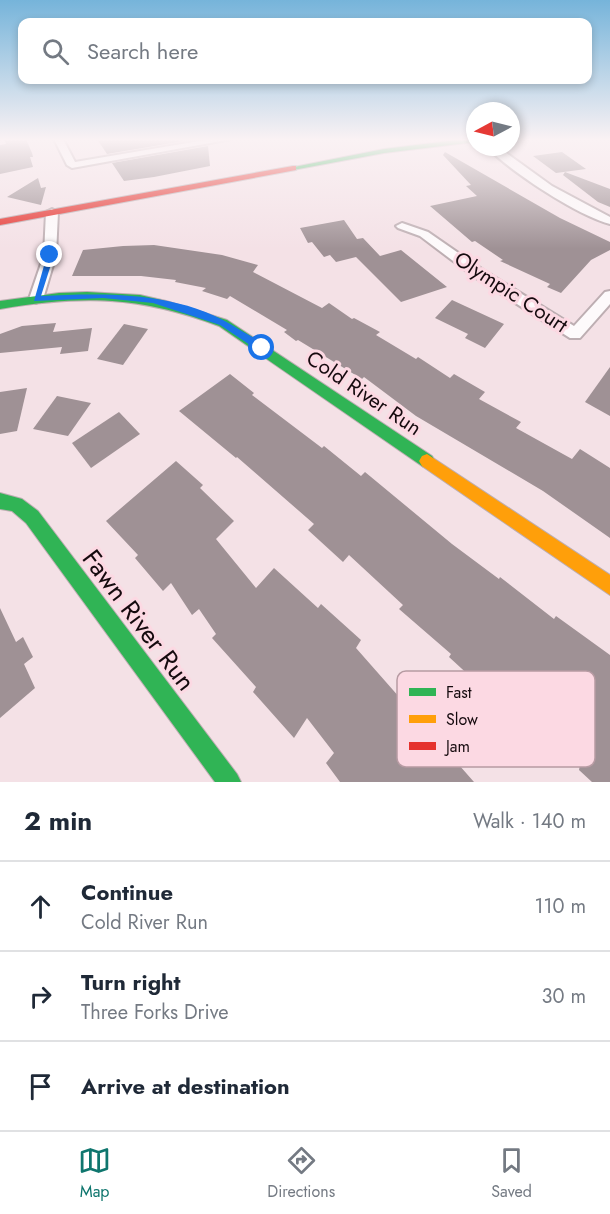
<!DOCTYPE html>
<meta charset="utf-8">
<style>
body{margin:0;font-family:Jost,sans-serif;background:#f2f2f3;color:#1f2937}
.compass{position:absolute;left:466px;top:102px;width:54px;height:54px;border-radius:50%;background:#fff;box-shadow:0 3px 9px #0003;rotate:263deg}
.stop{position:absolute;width:18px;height:18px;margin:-14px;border:4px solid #1a73e8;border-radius:50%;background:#fff}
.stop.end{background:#1a73e8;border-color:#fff;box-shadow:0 2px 6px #0008}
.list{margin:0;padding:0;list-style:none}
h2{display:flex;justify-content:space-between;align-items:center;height:78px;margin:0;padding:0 24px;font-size:26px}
h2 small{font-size:20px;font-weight:400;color:#747a83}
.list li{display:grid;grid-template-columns:39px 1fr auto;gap:18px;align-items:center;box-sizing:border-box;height:90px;padding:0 24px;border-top:2px solid #e0e1e3}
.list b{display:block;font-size:22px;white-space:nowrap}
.list p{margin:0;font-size:20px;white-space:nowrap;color:#747a83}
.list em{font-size:20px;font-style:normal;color:#747a83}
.icon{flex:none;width:33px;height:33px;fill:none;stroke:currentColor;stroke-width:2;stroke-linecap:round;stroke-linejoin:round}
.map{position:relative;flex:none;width:610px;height:782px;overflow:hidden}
.search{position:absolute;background:#fff;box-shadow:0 3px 9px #0003;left:18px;right:18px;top:18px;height:66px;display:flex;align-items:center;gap:15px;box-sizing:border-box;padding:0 21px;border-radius:12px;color:#747a83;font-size:22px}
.sheet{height:348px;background:#fff}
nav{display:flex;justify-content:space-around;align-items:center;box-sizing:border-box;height:84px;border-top:2px solid #e0e1e3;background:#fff;font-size:16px;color:#747a83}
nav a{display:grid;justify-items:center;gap:3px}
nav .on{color:#0f766e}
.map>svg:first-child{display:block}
.building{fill:#9f9195}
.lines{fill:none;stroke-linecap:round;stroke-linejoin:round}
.street-casing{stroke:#bdaeb2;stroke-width:4}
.fast-casing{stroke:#bdaeb2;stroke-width:2}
.slow-casing{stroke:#bdaeb2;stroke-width:2}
.jam-casing{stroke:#bdaeb2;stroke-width:2}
.street{fill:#fdfafb;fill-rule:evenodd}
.fast{fill:#30b455;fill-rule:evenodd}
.slow{fill:#ff9f0a;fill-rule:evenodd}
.jam{fill:#e5322d;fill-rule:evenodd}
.route{fill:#1a73e8}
.labels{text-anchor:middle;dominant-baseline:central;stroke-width:6;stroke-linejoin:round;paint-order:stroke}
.street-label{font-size:21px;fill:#150a0e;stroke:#fcd9e3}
.near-street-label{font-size:26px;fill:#150a0e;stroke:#fcd9e3}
.key{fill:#fcd9e3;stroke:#b79ba3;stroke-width:1.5}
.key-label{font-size:16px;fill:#150a0e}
</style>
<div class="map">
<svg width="610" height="782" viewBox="0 0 610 782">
<rect width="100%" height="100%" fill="#f4e1e6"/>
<!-- building -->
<g class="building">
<path d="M4,139H26L32,153L33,157H30L33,167L0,174V145L6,144Z"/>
<path d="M97,139H196L107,154Z"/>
<path d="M208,146L210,166L154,177L124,181L112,163Z"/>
<path d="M445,152L560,218L610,242V250L591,260L561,293L547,287L550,284L500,261L503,260L475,241L472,242L430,206L477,196L466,186L471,185L443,155Z"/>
<path d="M562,152L586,169L556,173L533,156Z"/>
<path d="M565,172L610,189V207L598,202L563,175Z"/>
<path d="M38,178L41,188L46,187L41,205L7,197Z"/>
<path d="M344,220L357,239L363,238L380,256L401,250L447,287L401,302L356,257L336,262L330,255L324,257L312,242L308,243L300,228Z"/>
<path d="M154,245L222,255L258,265L253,272L322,308L329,303L352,319L354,318L380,332L376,335L416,359L418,357L450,378L454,374L485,392L479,399L521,422L516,428L572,459L580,449L610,468V538L543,491L416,416L364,377L362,379L298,340L296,341L284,332L287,330L230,296L227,299L202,291L206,288L175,282L176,280L141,276H72L83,250L123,246Z"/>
<path d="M452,300L504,324L485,348L465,338L468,334L435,318Z"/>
<path d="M56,323L53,332L92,328L88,351L60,354L62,347L0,353V334L22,326Z"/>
<path d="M124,324L148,329L123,365L97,359Z"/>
<path d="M610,367V416L585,402Z"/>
<path d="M230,374L254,393L252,395L322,448L324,446L361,476L365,472L452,544L499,579L500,577L554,619L556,616L610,655V782H592L579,770L580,765L501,696L498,702L449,657L451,654L399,609L403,605L349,555L343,562L308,530L314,524L237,457L236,458L179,411Z"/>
<path d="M27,388L17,431L0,434V392Z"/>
<path d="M57,396L91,403L68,436L33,429Z"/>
<path d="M119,412L140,434L91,468L72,443Z"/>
<path d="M176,461L203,485L200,488L234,521L216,539L256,588L274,568L318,608L321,604L361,640L356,648L474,782H340L326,763L334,753L307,718L294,738L253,692L256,687L212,638L216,634L199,609L192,615L171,583L163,591L135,558L138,555L106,521Z"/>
<path d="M0,608L16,642L23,637L33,657L24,664L35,688L0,718Z"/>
</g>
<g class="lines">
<!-- street casing -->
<g class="street-casing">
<g id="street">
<path d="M54,139H63L75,162L211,139H232L72,168L67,165Z"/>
<path d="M487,147H498L552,186L610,217V224C577,215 511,172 487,147Z"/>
<path d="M52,209L58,212L56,255L43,299L36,303L29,299L44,255L46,212Z"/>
<path d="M402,223L428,232L483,270L574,326L605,292L610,291V304L580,338H570L473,276L420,236L398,228L396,226Z"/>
</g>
</g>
<!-- fast casing -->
<g class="fast-casing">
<g id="fast">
<path d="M464,139H475V142L384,153L293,170L289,168L384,149Z"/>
<path d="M87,292L140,295L166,301L227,320L432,456L435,461L432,466L427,468L422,466L219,326C139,296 83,295 0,309V301L59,293Z"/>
<path d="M0,493L22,499L38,511L237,774L241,782H215L26,523L12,511L0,509Z"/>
</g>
</g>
<!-- slow casing -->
<g class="slow-casing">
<path id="slow" d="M427,454L610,575V595L422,466L419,461L422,456Z"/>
</g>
<!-- jam casing -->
<g class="jam-casing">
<path id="jam" d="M293,166H296V170L0,225V219Z"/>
</g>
<!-- street -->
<use href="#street" class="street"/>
<!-- fast -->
<use href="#fast" class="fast"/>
<!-- slow -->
<use href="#slow" class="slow"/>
<!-- jam -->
<use href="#jam" class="jam"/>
</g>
<!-- sky -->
<linearGradient id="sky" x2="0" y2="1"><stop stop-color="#76b4da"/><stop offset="0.56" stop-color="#faf2f4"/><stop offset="1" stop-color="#faf2f4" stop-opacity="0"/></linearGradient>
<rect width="610" height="249" fill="url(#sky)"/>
<!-- route -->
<path class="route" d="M50,253L54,255L41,296C109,293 181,291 240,330C249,335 260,341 267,348L262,352L259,351L220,325L153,303L103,298L34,301L47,255Z"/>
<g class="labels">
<!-- street labels -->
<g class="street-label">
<text transform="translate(511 292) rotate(33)">Olympic Court</text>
<text transform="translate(364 393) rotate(34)">Cold River Run</text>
</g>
<!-- near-street labels -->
<g class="near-street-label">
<text transform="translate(139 620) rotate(53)">Fawn River Run</text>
</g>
</g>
<!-- legend -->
<rect x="397" y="671" width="198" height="96" rx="9" class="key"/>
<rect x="409" y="688" width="27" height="8" fill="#30b455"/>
<rect x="409" y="715" width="27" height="8" fill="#ff9f0a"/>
<rect x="409" y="742" width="27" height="8" fill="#e5322d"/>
<g class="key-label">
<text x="446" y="698">Fast</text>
<text x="446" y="725">Slow</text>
<text x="446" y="752">Jam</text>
</g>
</svg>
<svg class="compass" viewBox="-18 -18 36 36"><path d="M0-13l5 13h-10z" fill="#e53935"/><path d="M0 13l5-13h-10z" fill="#747a83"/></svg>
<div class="stop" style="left:262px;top:348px"></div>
<div class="stop end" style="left:50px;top:255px"></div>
<div class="search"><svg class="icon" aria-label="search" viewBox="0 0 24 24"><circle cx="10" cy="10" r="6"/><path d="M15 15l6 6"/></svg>Search here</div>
</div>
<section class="sheet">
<h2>2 min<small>Walk · 140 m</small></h2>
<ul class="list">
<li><svg class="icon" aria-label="ahead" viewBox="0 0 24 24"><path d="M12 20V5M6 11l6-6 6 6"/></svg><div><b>Continue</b><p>Cold River Run</p></div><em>110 m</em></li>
<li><svg class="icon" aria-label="right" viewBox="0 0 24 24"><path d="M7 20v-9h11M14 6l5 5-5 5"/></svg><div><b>Turn right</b><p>Three Forks Drive</p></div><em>30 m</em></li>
<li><svg class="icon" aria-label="arrive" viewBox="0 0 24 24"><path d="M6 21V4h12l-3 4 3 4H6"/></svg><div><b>Arrive at destination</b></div></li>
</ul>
</section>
<nav>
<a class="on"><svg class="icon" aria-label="map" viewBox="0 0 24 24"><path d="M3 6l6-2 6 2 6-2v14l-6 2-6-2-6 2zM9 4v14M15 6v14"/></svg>Map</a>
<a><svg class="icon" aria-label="directions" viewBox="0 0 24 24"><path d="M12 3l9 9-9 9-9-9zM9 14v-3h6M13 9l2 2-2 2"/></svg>Directions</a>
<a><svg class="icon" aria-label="saved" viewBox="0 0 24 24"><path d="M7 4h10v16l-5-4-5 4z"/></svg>Saved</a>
</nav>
